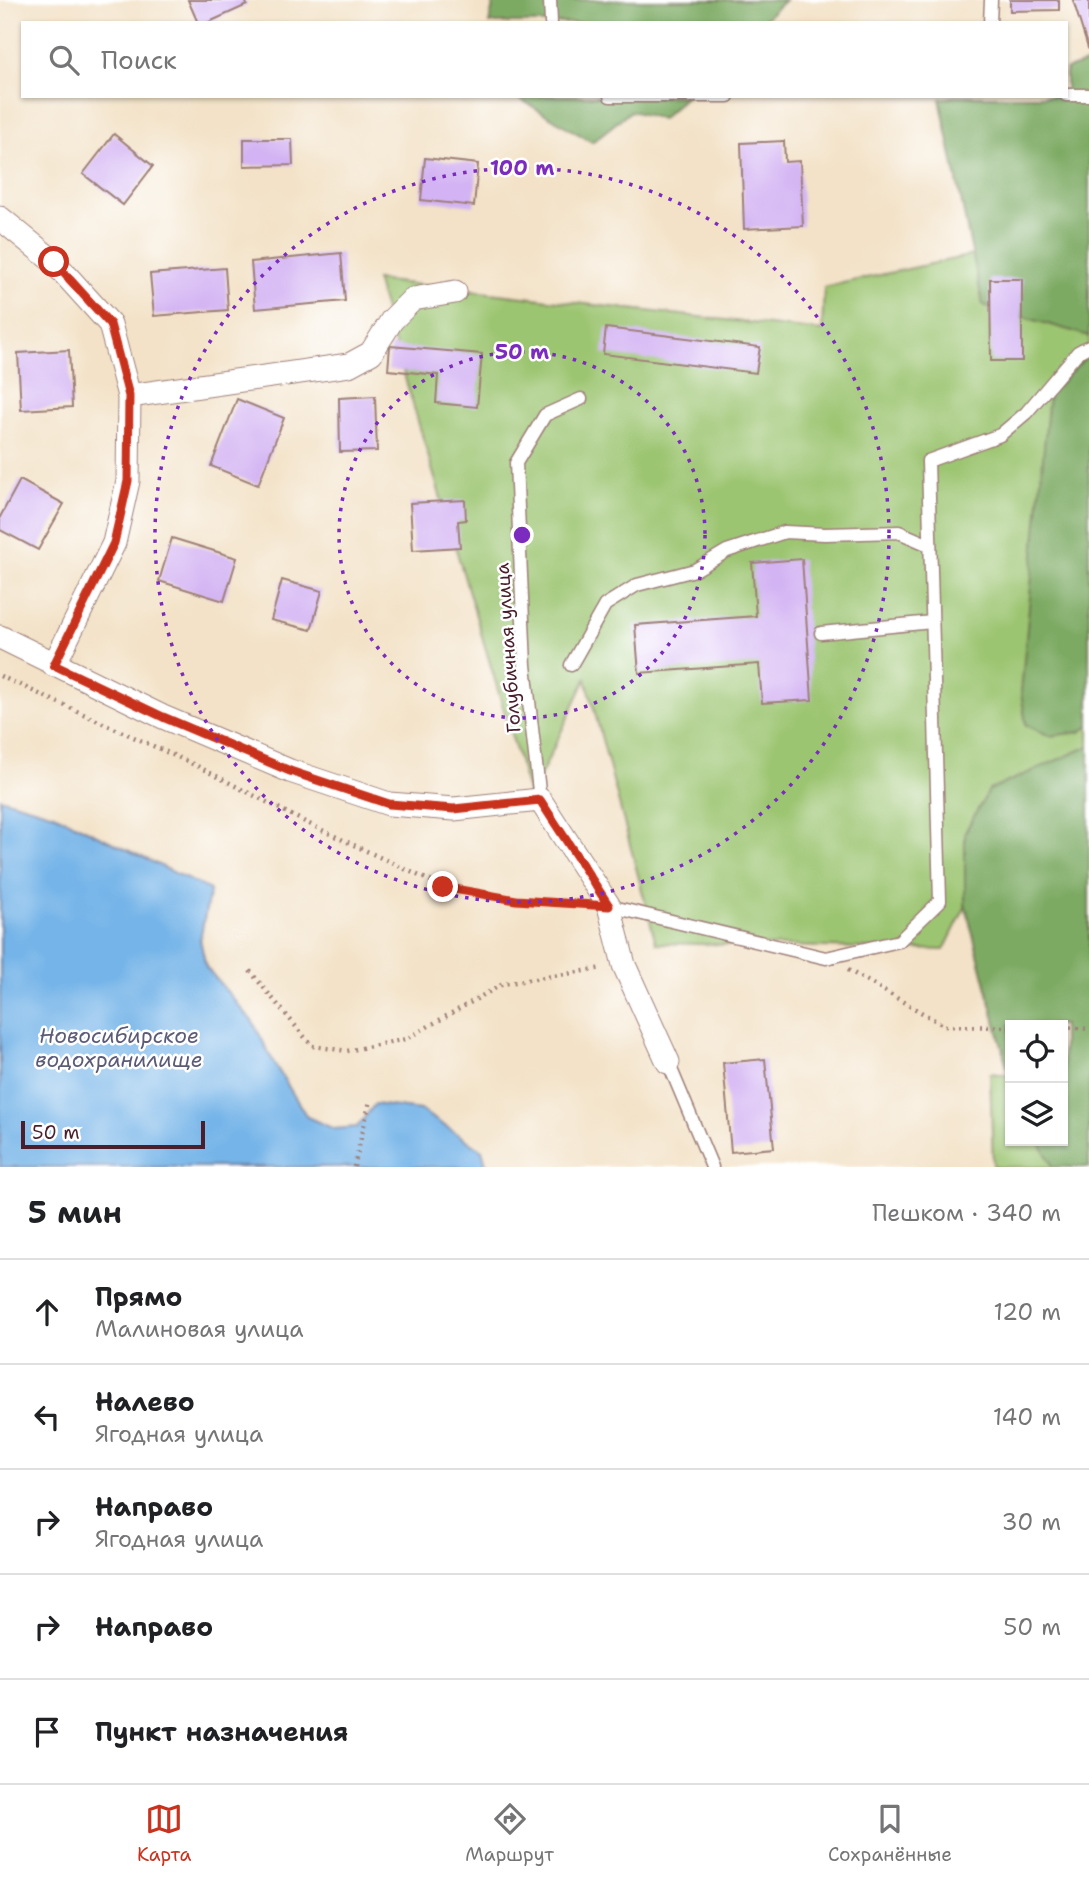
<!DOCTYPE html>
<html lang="ru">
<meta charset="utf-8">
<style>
body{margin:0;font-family:"Shantell Sans",sans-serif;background:#f6f6f6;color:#202124}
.controls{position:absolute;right:21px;bottom:21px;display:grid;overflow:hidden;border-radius:0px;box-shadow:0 2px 5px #0004}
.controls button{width:63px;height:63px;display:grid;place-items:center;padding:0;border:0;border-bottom:2px solid #e0e0e0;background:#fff;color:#202124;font:35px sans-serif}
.scale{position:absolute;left:21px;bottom:18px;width:184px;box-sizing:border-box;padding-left:7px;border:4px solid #4a1f2b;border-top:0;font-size:19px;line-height:24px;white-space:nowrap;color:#4a1f2b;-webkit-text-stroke:5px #fff;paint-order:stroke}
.stop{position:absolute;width:21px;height:21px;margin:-16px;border:5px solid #c8321e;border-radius:50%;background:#fff}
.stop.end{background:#c8321e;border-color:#fff;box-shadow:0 2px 7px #0008}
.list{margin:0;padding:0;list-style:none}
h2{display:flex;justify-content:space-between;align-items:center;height:91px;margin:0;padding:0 28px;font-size:30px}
h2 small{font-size:23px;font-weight:400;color:#757577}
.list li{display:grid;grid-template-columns:46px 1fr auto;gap:21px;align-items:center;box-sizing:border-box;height:105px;padding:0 28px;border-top:2px solid #e0e0e0}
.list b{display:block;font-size:26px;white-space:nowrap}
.list p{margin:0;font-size:23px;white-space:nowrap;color:#757577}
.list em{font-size:23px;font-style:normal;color:#757577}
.icon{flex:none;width:38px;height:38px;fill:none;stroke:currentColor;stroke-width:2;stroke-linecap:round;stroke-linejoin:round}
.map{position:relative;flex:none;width:1089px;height:1167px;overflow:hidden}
.search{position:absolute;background:#fff;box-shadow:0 2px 5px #0004;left:21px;right:21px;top:21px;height:77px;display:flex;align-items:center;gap:18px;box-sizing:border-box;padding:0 24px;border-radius:0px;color:#757577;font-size:26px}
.sheet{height:616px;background:#fff}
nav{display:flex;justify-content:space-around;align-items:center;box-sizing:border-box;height:98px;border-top:2px solid #e0e0e0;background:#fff;font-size:19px;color:#757577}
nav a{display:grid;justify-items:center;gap:4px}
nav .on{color:#c8321e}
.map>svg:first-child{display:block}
.green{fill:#9cc571;stroke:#73724e;stroke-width:2}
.forest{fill:#7daa63;stroke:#646447;stroke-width:2}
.water{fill:#75b4e8;stroke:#606a8a;stroke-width:2}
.building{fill:#d3b3f3}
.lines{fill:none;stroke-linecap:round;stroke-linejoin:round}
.lane-casing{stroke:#9e8079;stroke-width:15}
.street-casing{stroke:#9e8079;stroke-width:25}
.path{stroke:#9e8079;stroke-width:4.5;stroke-dasharray:2 5;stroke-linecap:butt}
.lane{stroke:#fff;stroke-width:12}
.street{stroke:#fff;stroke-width:23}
.route{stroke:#c8321e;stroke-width:9}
.ring{fill:none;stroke:#7b2cbf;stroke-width:3.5;stroke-dasharray:3.5 7}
.labels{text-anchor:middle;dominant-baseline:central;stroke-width:5;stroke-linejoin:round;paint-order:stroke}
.street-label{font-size:19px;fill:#4a1f2b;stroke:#fff}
.water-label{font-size:21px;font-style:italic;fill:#5b5b77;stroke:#fff}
.centre{fill:#7b2cbf;stroke:#fff;stroke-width:3.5}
.ring-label{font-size:21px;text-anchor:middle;font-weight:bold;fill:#7b2cbf;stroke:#fff;stroke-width:5;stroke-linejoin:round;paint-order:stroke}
</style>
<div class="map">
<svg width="1089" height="1167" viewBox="0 0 1089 1167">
<rect width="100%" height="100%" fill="#fff"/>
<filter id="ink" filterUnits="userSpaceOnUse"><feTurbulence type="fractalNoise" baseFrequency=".0143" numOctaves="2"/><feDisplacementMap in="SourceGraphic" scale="14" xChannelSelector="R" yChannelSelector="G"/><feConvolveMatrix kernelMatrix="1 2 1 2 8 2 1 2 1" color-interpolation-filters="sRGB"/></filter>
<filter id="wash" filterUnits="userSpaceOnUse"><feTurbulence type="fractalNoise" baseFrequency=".00686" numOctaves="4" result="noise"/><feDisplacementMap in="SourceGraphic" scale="28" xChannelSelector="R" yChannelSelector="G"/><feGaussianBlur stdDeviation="1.57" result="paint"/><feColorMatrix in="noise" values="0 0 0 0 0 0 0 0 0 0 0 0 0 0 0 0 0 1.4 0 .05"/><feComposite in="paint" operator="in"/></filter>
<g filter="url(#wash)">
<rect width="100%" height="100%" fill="#f3e2c7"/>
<!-- green -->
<g class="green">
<path d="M1005,248L1089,288V1004L995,847L944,950L656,943L586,679L530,798L376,280L822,331L824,287Z"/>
<path d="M990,1073L1010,1075V1141H1063L1089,1167H993Z"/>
</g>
<!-- forest -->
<g class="forest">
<path d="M494,0H785L761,23H489Z"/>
<path d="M1089,62V336L983,305L940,99L959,96H1066V69Z"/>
<path d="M515,96H686L662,119L631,111L592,142Z"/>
<path d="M1089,354V726L1080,732L1050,736L1026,725L1021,692L1049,394Z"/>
<path d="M1089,746V1167H1053L1039,1141H1063V1025H1010V1078L965,904V832L989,790Z"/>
</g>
<!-- water -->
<path class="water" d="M0,798L54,814L210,890L200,939L206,967L253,1022L274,1063L307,1117L334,1129L357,1127L375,1104L420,1110L482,1150L487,1167H0Z"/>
<g id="blocks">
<!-- building -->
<g class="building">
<path d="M188,0H245L247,5L207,23H198Z"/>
<path d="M1010,0H1059V10L1010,11Z"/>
<path d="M1073,0H1089V47L1088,48Z"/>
<path d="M114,134L153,166L123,205L83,174Z"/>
<path d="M244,139H292L293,165L244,166Z"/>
<path d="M784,141L785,162L800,161L803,226L744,229L741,143Z"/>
<path d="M425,158L478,164L474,206L421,200Z"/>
<path d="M341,253L345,301L255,309L251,262Z"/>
<path d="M225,268L228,310L154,316L150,274Z"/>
<path d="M990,279H1022V361H991Z"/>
<path d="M606,328L760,347L756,373L603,354Z"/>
<path d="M390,346L482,354L477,407L436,403L438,375L388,370Z"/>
<path d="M69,350L72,407L21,410L18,353Z"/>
<path d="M375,396L377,451L340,452L339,398Z"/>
<path d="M237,399L284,418L258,485L211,466Z"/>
<path d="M20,480L64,504L38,550L0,530V517Z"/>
<path d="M465,500L466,520L458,521L460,547L413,550L410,503Z"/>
<path d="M172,538L237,558L224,601L159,581Z"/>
<path d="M802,559L812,700L762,703L759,664L639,673L635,625L756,616L752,563Z"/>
<path d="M282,580L322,591L311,630L271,620Z"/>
<path d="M765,1059L774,1148L731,1152L723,1063Z"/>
</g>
</g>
</g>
<g filter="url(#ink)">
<use href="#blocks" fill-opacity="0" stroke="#9e8079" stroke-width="2"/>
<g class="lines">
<!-- lane casing -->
<g class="lane-casing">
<g id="lane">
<path d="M550,0L551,23"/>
<path d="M990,23L991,0"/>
<path d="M1066,95H1089"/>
<path d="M610,96H728"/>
<path d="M821,633L932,622"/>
<path d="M571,665L605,605L637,585L695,570L727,551L785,532L825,534L899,532L929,545"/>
<path d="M540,800L525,665L516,463L545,415L581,399"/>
<path d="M609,906L826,958L899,941L940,901L928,461L1000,435L1026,413L1078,352L1089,346"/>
<path d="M668,1062L712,1167"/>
</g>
</g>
<!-- street casing -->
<g class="street-casing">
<g id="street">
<path d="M0,218L54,262L110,324L129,396L128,481L114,543L54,665"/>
<path d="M129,396L349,365L371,353L392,320L413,299L455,292"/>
<path d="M0,637L163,717L290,771L389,804L454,809L540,800L609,906L624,965L668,1062"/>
</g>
</g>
<!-- path -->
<g class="path">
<path d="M0,676L197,766L307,823L443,887L516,900L580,905"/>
<path d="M848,970L945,1026L1010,1027"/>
<path d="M250,971L312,1046L347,1051L406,1039L503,984L603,968"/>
<path d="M1063,1027L1089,1029"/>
<path d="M354,1167L370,1101"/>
</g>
<!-- lane -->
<use href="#lane" class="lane"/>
<!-- street -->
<use href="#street" class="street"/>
</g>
</g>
<g class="lines" filter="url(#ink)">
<!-- route -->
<path class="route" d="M54,262L110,324L129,396L128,481L114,543L54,665L163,717L290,771L389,804L454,809L540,800L609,906L516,900L443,887"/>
</g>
<!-- distance rings -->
<g class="ring">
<circle cx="522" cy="535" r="183"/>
<circle cx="522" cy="535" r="367"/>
</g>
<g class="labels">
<!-- street labels -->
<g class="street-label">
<text transform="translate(508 648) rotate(-94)">Голубичная улица</text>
</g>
<!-- water labels -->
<g class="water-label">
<text x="119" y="1036">Новосибирское<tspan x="119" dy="24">водохранилище</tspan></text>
</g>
</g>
<circle cx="522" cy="535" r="10" class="centre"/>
<g class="ring-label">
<text x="522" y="175">100 m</text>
<text x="522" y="359">50 m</text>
</g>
</svg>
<div class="controls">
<button><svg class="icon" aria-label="locate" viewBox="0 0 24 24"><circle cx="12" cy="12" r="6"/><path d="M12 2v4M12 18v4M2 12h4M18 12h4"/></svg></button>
<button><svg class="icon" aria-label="layers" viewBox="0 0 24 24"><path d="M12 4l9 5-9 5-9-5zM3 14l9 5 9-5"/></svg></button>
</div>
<div class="scale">50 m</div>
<div class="stop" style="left:54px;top:262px"></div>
<div class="stop end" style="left:443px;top:887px"></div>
<div class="search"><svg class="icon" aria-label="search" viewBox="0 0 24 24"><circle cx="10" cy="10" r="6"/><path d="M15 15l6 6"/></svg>Поиск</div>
</div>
<section class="sheet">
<h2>5 мин<small>Пешком · 340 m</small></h2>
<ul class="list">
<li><svg class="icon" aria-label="ahead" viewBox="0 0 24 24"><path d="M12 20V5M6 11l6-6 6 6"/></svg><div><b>Прямо</b><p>Малиновая улица</p></div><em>120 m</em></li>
<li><svg class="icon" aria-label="left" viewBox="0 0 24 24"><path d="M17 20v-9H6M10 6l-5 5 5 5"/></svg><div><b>Налево</b><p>Ягодная улица</p></div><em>140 m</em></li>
<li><svg class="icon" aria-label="right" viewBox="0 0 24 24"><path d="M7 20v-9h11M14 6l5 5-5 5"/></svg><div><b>Направо</b><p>Ягодная улица</p></div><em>30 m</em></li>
<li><svg class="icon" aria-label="right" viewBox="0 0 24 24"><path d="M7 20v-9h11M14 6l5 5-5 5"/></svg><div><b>Направо</b></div><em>50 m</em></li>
<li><svg class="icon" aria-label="arrive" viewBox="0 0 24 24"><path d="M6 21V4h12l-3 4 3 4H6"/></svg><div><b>Пункт назначения</b></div></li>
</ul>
</section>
<nav>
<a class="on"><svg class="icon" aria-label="map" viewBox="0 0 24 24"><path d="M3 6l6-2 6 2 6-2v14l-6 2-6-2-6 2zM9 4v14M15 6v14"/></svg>Карта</a>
<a><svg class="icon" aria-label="directions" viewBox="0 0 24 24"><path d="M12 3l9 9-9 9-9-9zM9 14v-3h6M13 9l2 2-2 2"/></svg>Маршрут</a>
<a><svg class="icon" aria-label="saved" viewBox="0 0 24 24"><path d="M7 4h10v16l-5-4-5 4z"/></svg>Сохранённые</a>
</nav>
